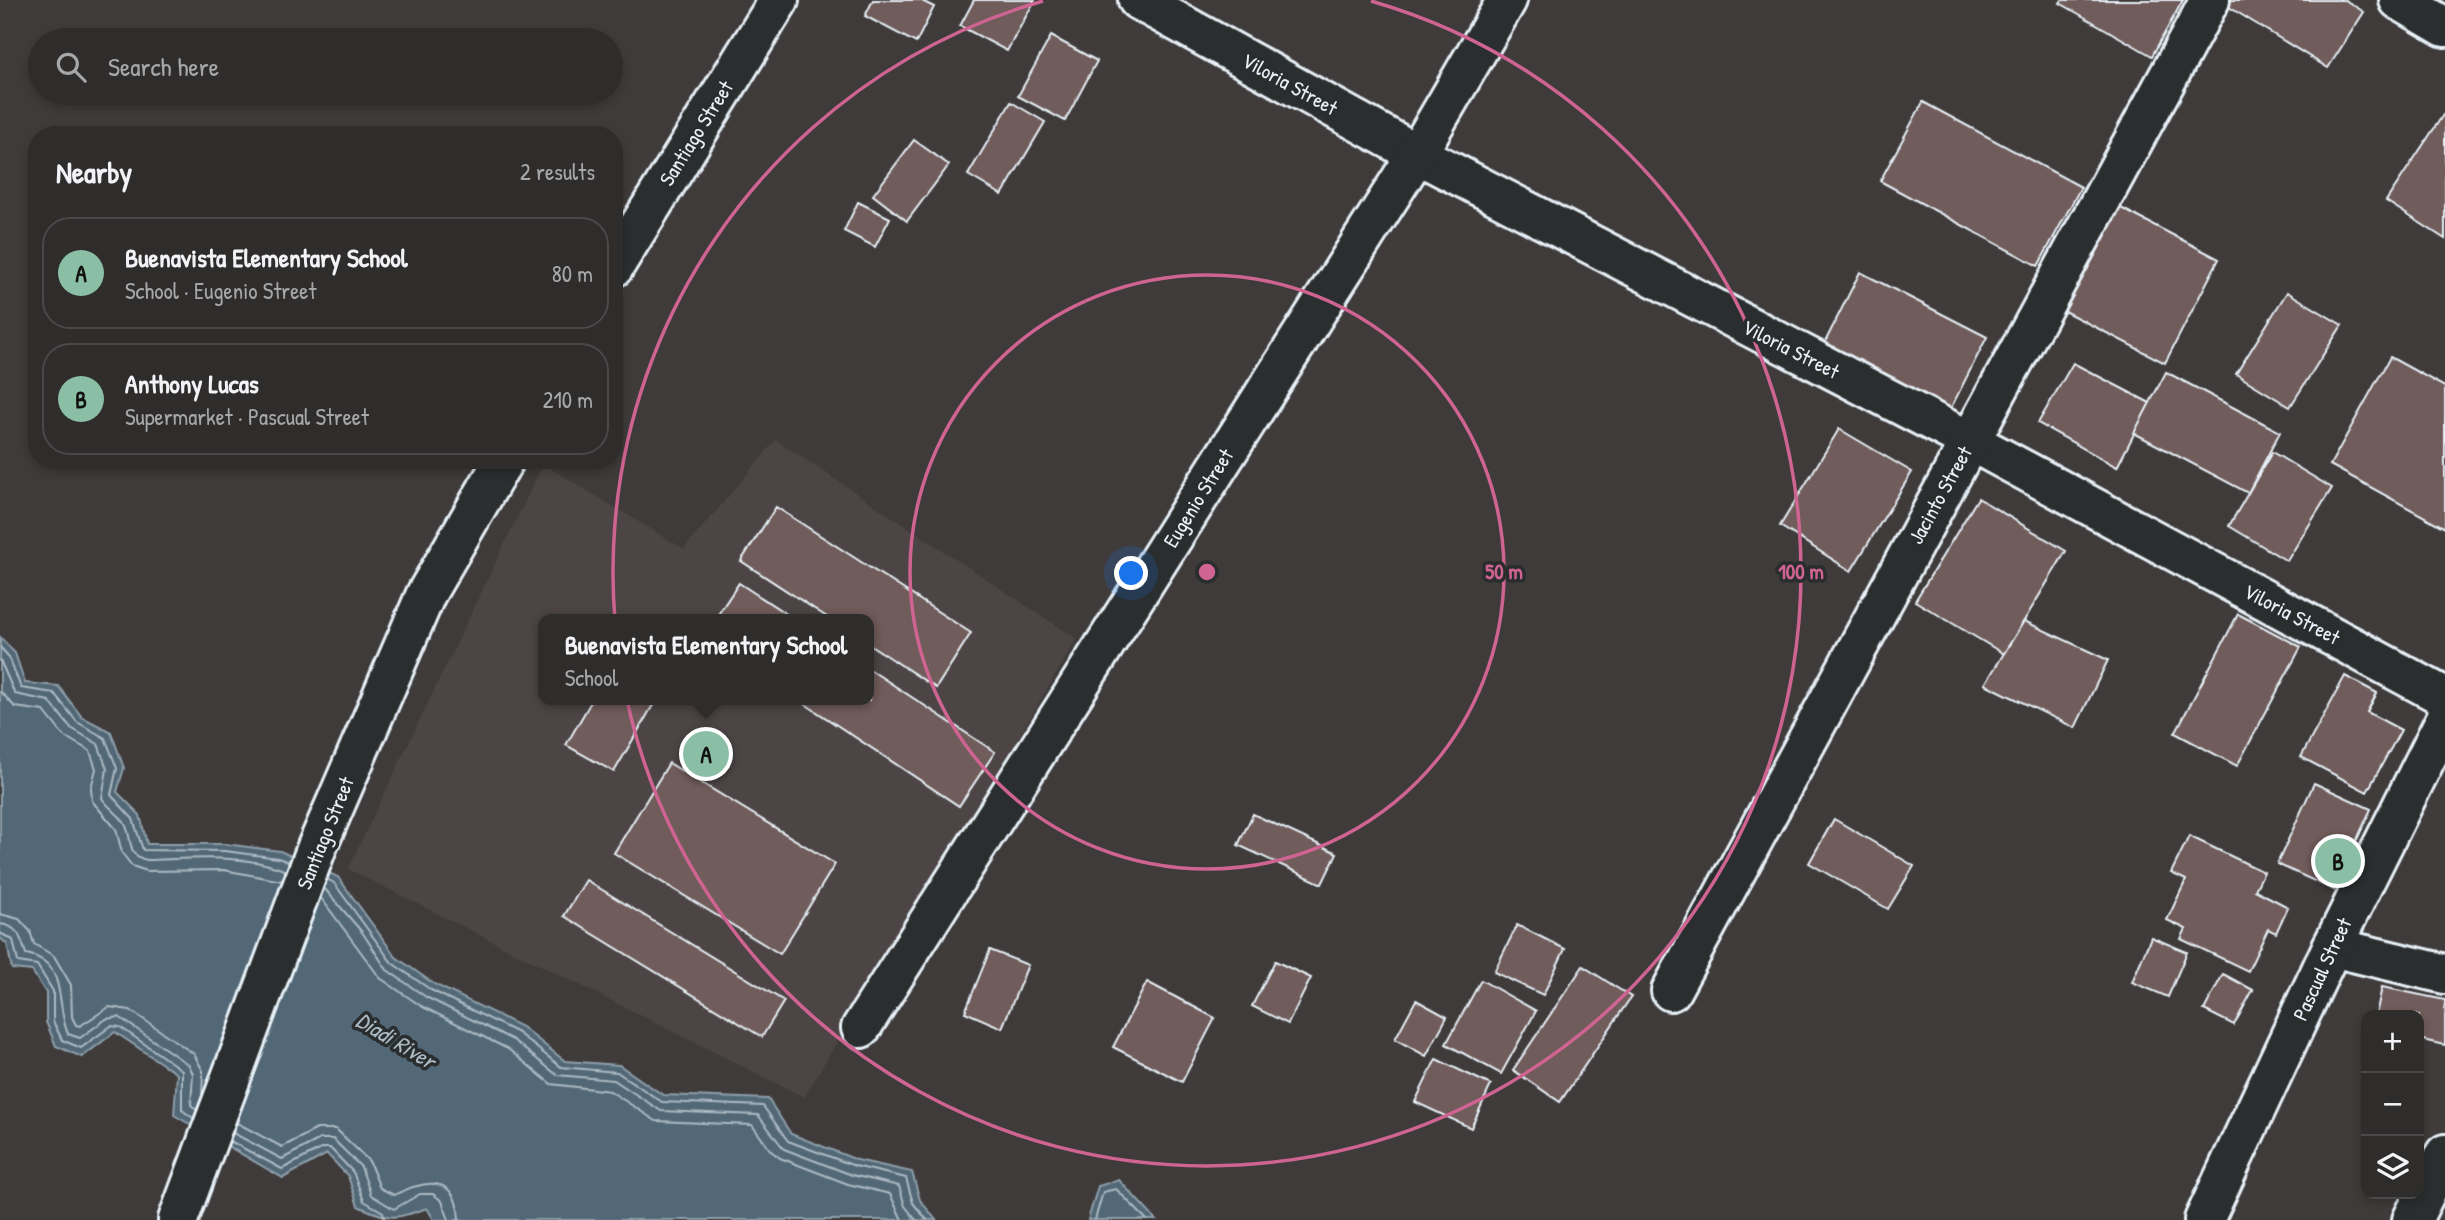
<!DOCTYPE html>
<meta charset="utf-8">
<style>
body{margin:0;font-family:"Patrick Hand",sans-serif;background:#373434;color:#f1f3f6}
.controls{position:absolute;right:21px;bottom:21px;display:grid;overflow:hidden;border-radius:14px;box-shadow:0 4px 10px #0003}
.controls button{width:63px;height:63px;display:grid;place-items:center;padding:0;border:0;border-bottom:2px solid #4a4848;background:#2f2c2c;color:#f1f3f6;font:35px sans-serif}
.you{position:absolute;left:1132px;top:574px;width:24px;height:24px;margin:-18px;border:5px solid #fff;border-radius:50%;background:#1a73e8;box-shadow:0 0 0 10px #1a73e833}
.badge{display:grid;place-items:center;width:46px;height:46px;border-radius:50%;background:#8abfa5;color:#111;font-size:23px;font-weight:700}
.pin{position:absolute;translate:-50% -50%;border:4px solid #fff;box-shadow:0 2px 7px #0006}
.popup{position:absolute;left:538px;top:614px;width:336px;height:91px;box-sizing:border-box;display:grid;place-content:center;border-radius:14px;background:#2f2c2c;filter:drop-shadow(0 2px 5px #0005);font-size:23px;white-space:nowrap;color:#a7a7a9}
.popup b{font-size:26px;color:#f1f3f6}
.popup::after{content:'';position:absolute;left:50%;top:100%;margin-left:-14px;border:14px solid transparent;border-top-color:#2f2c2c}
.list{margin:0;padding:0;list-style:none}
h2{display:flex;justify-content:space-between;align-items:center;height:91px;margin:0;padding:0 28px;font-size:30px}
h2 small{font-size:23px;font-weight:400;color:#a7a7a9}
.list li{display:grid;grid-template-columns:46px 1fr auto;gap:21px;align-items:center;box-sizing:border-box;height:112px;margin:0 14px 14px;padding:0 14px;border:2px solid #4a4848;border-radius:28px}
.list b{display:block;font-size:26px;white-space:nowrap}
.list p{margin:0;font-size:23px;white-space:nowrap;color:#a7a7a9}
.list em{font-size:23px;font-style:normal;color:#a7a7a9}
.icon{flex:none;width:38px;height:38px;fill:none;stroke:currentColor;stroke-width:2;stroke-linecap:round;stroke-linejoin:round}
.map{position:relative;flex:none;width:2445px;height:1220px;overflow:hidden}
.search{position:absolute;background:#2f2c2c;box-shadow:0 4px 10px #0003;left:28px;top:28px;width:595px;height:77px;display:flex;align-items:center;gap:18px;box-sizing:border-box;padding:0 24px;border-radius:38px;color:#a7a7a9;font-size:26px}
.panel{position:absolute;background:#2f2c2c;box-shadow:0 4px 10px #0003;left:28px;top:126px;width:595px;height:343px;border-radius:28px}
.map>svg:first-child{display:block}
.built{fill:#4d4544;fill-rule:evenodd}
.water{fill:#526876;stroke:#8e9faa;stroke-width:2}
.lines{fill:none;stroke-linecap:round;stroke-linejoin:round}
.shore{stroke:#acbac4;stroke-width:2}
.building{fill:#6f5c5a;stroke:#e8f1f8;stroke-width:2}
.minor-casing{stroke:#e8f1f8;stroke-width:44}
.major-casing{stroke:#e8f1f8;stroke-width:44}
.minor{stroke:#2a2d2e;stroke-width:38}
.major{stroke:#2a2d2e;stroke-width:38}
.ring{fill:none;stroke:#cf6492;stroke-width:3.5}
.labels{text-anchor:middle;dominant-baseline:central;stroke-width:7;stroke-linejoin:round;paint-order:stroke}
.street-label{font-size:21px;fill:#e8f1f8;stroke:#2a2d2e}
.water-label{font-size:23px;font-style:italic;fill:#acbac4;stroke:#2a2d2e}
.centre{fill:#cf6492;stroke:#2a2d2e;stroke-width:3.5}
.ring-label{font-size:21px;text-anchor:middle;font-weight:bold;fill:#cf6492;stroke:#2a2d2e;stroke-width:7;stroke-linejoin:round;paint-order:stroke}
</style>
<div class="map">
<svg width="2445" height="1220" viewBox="0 0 2445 1220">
<rect width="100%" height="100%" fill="#3f3b3b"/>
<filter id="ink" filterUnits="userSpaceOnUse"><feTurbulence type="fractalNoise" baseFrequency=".0143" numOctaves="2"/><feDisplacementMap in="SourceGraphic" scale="14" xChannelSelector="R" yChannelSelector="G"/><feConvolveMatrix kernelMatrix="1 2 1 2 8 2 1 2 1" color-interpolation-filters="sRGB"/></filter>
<g filter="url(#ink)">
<!-- built -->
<path class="built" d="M776,440L1077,639L804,1097L348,869L543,464L684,549ZM543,619H869V700H543Z"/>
<!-- water -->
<g class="water">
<path d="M0,637L15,653L25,683L58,686L82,717L111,732L124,768L117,792L140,815L147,844H225L280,851L338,877L396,957L434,984L522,1027L565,1061L619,1065L663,1095L768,1099L791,1134L857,1160L912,1172L920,1200L936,1220H434L427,1208C395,1220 389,1220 358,1206L348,1176L327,1154L283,1178L174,1115L177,1074L115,1032L82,1057L56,1046L46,1022V993L32,971L12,969L7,944L0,938Z"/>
<path d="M1119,1180L1156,1220H1088L1098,1186Z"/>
</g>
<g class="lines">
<!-- shore -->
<g class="shore">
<path d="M0,647L9,657L21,688L54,693L77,722L105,738L117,768L111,795L133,819L143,850L225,851L278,858L289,862"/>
<path d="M0,660L15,694L49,701L71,728L98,744L107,769L102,798C108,808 120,814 125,824C133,839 126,856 147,860C191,859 245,853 286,871"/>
<path d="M0,691L15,707L44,711L64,736L90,751L96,769L91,788L92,801L116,829L122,853L132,866L147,871L224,870L282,881"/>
<path d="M327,879L334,883L392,963L431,990L518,1033L561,1067L617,1072L662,1102L763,1106L788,1141L855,1166L906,1178L913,1203L927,1220"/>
<path d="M324,888L362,932L387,970L426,997L513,1040L557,1075L614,1080L661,1111L758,1115L784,1149L852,1175L899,1186L905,1206L916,1220"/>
<path d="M321,898L380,978L421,1006L508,1049L551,1084L610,1091L656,1121L752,1125L771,1151L780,1158L848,1184L890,1194L902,1220"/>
<path d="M0,914L19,919L30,931L34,944L54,956L71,985L72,1017L76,1025L80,1026L109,1007L130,1010L194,1054L203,1071L202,1095"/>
<path d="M0,924C19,926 21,939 26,954C69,962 55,1005 68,1034L80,1038L106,1019L119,1017L189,1065L193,1074L191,1105L197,1110"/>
<path d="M0,933L13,940L18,962L37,965L53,991V1021L62,1040L81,1048L111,1026L120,1027L182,1070V1110L193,1118"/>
<path d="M237,1123L282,1147L317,1129H336L369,1161L380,1188L394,1195C423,1181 457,1172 459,1220"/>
<path d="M233,1133L282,1159L320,1139H333L361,1167L371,1195L394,1209L420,1194H433L442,1201L449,1220"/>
<path d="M230,1141L282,1169L323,1148H330L353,1172L364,1201L383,1212L385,1220"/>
<path d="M1095,1220L1103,1192L1116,1189L1147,1220"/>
</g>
</g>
<!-- building -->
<g class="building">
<path d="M873,0H920L934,7L916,43L865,16Z"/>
<path d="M974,0H1035L1007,51L960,26Z"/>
<path d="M2062,0H2183L2152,56L2060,3Z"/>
<path d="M2226,0H2345L2364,12L2328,68L2224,4Z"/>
<path d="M1051,36L1097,61L1065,121L1018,96Z"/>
<path d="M1011,102L1045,122L1002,195L968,175Z"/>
<path d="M1923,102L2081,187L2038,266L1880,181Z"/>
<path d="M2443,115L2445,116V239L2386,201Z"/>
<path d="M914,140L949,165L907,221L873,195Z"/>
<path d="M858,202L890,218L875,247L844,231Z"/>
<path d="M2117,206L2219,259L2165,363L2062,310Z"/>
<path d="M1860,272L1987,337L1949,412L1822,348Z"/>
<path d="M2287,292L2342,325L2290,407L2236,374Z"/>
<path d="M2390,357L2445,387V528L2330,465Z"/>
<path d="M2073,363L2150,403L2117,467L2038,423Z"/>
<path d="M2166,372L2280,432L2248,493L2134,433Z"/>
<path d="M1839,429L1912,472L1851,571L1780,526Z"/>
<path d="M2272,452L2332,488L2287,561L2229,526Z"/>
<path d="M1978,498L2066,551L2004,654L1915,601Z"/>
<path d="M776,507L971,633L936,688L869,644V619H830L741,561Z"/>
<path d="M739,583L794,619H715Z"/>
<path d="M2238,614L2301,647L2237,766L2175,733Z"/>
<path d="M2024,621L2108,660L2075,728L1985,684Z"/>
<path d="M869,669L995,752L959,806L799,700H869Z"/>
<path d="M2345,676L2377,693L2367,712L2401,730L2367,792L2301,757Z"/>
<path d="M592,700H656L614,772L566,745Z"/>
<path d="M669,763L835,864L780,954L614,853Z"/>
<path d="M2314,783L2371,809L2334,890L2277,864Z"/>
<path d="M1253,814L1337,853L1322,884L1238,845Z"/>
<path d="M1834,819L1914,866L1888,909L1809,863Z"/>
<path d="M2189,836L2264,872L2255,890L2288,907L2276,933L2268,929L2248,971L2181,939L2186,929L2167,920L2186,880L2171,873Z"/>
<path d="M586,880L784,1001L762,1037L564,916Z"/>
<path d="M1517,925L1565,949L1543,995L1494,972Z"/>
<path d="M2151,937L2187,952L2168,997L2132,982Z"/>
<path d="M990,950L1028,965L1002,1028L965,1012Z"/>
<path d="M1275,961L1311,978L1288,1024L1252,1006Z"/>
<path d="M1583,966L1631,997L1560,1102L1513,1070Z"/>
<path d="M2223,974L2253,990L2234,1025L2204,1010Z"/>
<path d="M1481,980L1536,1011L1501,1074L1446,1044Z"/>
<path d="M1147,982L1215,1018L1182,1082L1113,1047Z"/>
<path d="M2382,987L2445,1000V1045L2419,1039V1015H2376Z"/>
<path d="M1416,1000L1447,1017L1426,1056L1395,1039Z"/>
<path d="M1436,1059L1491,1085L1471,1128L1415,1102Z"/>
</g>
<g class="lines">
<!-- minor casing -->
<g class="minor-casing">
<g id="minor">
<path d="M1138,0L1417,154L1970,441L2445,697"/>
<path d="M2332,947L2445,974"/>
<path d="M1671,991L2210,0"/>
<path d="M861,1028L1417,154L1507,0"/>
<path d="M2204,1220L2332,947L2445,720"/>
<path d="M2412,1220L2445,1154"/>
</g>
</g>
<!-- major casing -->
<g class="major-casing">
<g id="major">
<path d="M2399,0L2445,27"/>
<path d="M614,267L779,0"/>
<path d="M178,1220L317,847L426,594L504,460"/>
</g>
</g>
<!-- minor -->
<use href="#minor" class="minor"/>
<!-- major -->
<use href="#major" class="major"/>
</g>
</g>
<!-- distance rings -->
<g class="ring">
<circle cx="1207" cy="572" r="297"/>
<path d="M1371 1A594 594 0 1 1 1043 1"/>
</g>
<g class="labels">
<!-- street labels -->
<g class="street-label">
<text transform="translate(1290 84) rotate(29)">Viloria Street</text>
<text transform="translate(696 133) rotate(-58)">Santiago Street</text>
<text transform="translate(1791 349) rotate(27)">Viloria Street</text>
<text transform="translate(1940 495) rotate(-61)">Jacinto Street</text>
<text transform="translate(1198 498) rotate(-58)">Eugenio Street</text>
<text transform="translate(2292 614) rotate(28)">Viloria Street</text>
<text transform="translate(325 833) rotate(-68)">Santiago Street</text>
<text transform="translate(2322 969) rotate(-65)">Pascual Street</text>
</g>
<!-- water labels -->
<g class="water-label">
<text transform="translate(396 1040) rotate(31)">Diadi River</text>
</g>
</g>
<circle cx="1207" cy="572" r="10" class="centre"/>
<g class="ring-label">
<text x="1504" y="579">50 m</text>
<text x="1801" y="579">100 m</text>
</g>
</svg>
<div class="controls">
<button>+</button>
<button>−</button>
<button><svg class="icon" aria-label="layers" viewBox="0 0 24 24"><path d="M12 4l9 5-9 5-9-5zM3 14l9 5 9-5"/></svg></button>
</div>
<div class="you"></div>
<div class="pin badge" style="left:706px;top:754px">A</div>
<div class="popup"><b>Buenavista Elementary School</b>School</div>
<div class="pin badge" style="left:2338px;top:861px">B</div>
<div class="search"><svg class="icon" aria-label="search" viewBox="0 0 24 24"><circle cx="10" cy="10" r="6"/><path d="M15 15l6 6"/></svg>Search here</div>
<section class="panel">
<h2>Nearby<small>2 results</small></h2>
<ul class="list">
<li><span class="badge">A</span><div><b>Buenavista Elementary School</b><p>School · Eugenio Street</p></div><em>80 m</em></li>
<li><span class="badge">B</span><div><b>Anthony Lucas</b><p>Supermarket · Pascual Street</p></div><em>210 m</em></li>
</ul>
</section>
</div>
